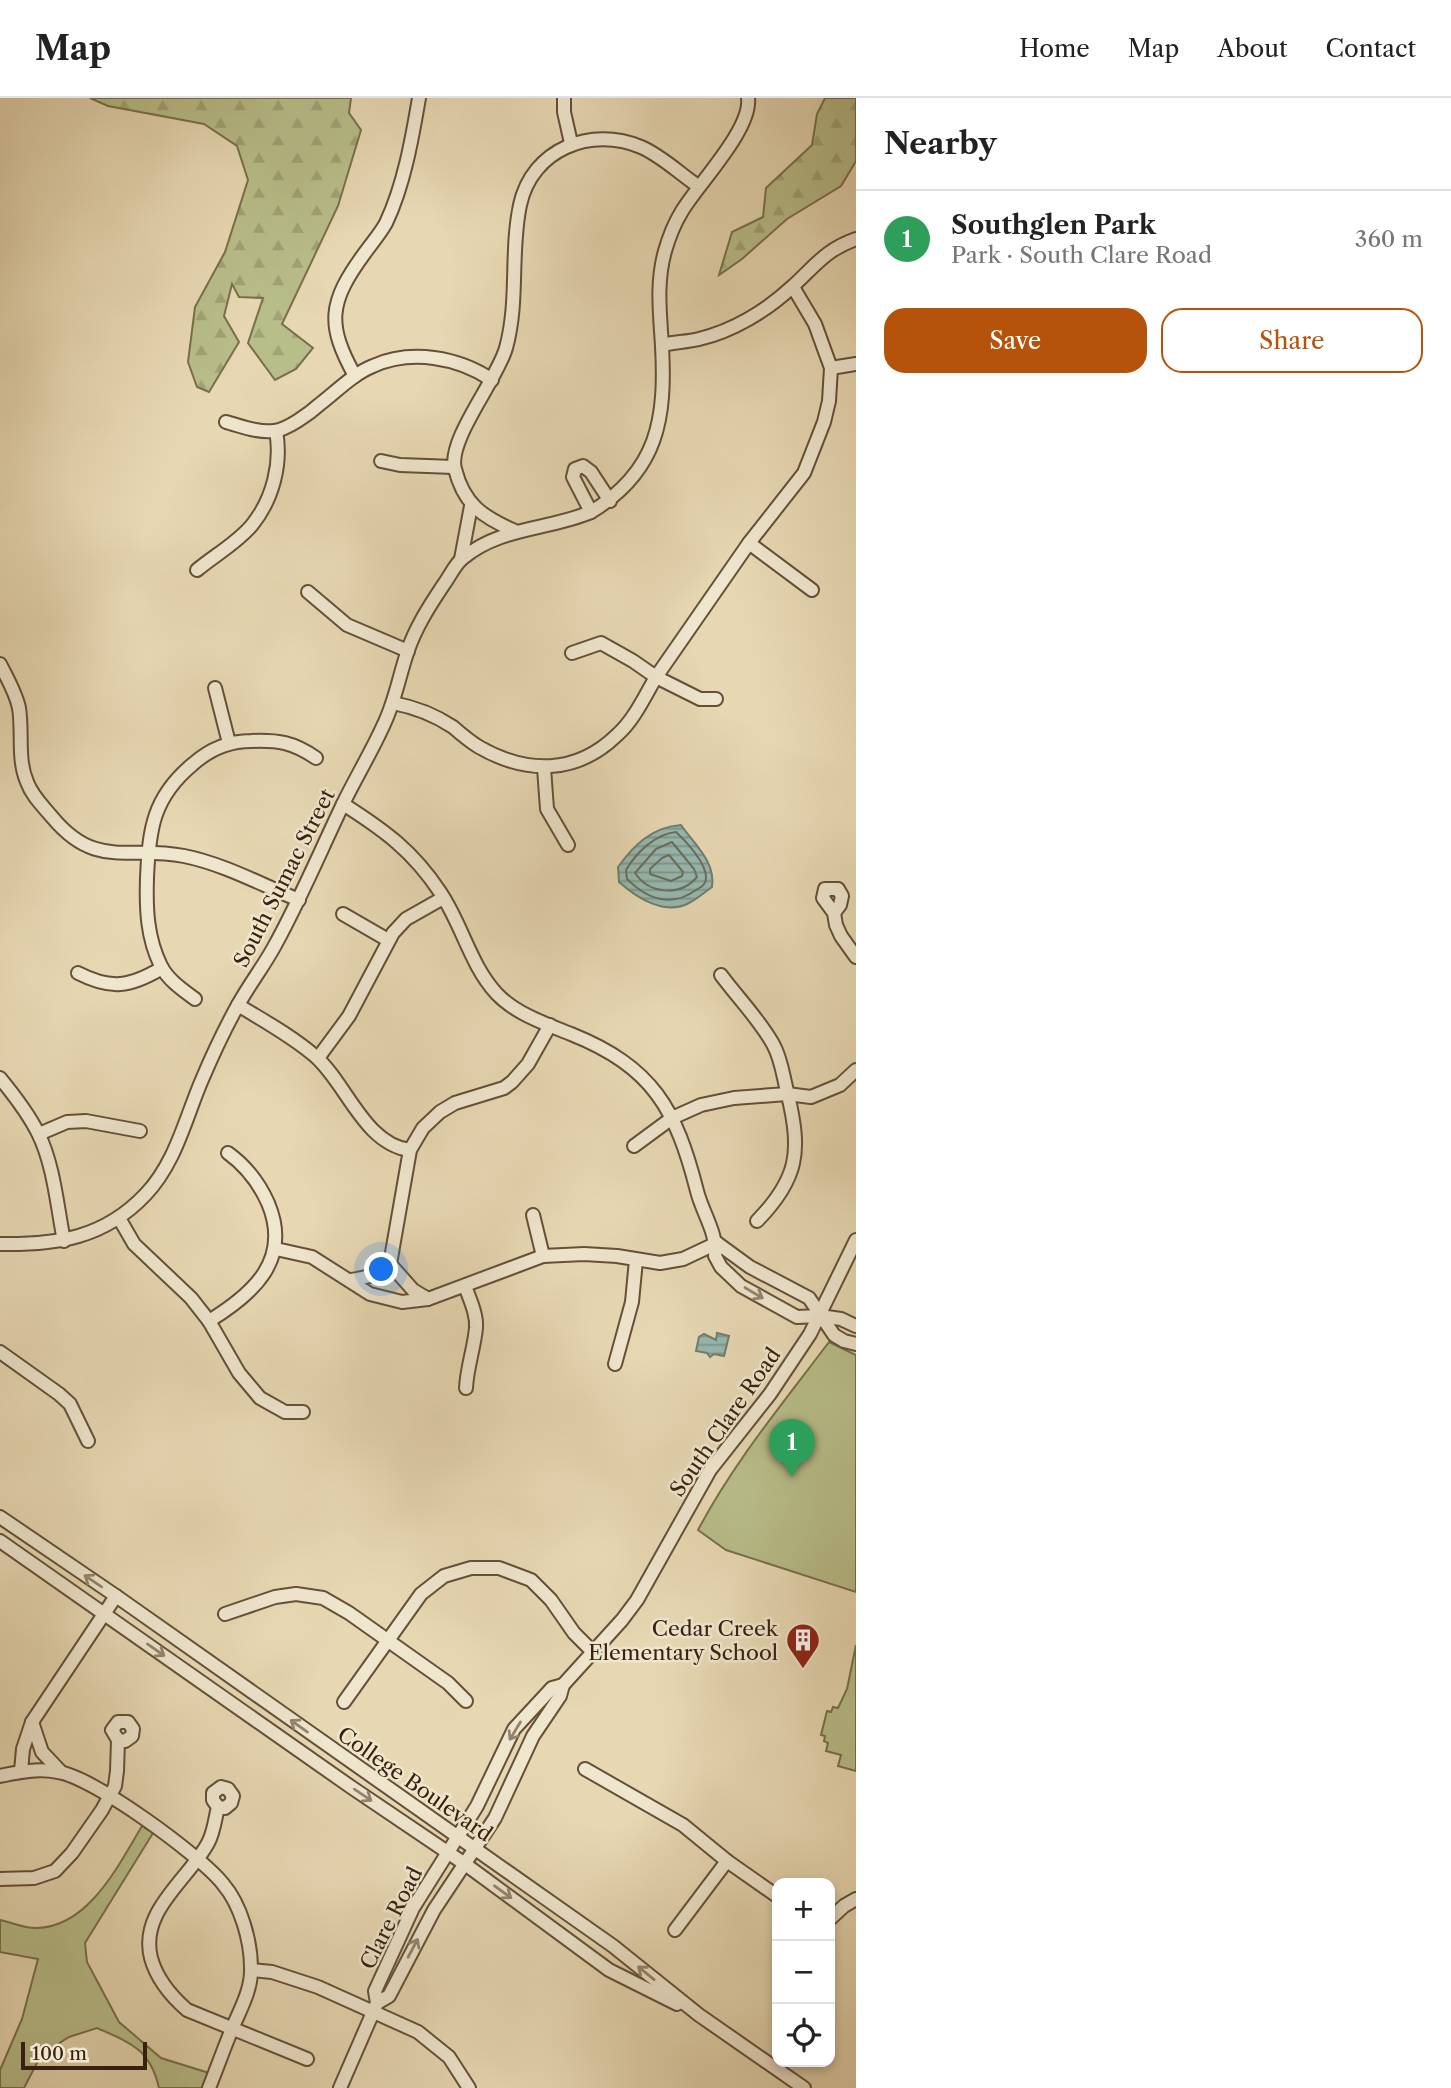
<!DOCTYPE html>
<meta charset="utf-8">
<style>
body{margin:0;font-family:"Libre Caslon Text",serif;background:#f6f6f6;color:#222}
.controls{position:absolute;right:21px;bottom:21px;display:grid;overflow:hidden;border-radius:14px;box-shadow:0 4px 10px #0003}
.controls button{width:63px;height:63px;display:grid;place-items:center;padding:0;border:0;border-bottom:2px solid #e0e0e0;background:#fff;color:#222;font:35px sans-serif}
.scale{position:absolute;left:21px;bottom:18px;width:126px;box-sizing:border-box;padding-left:7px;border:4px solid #38220f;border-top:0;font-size:19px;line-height:24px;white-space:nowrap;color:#38220f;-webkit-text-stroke:5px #efe6ce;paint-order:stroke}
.you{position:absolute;left:382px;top:1172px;width:24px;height:24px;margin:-18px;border:5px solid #fff;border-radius:50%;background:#1a73e8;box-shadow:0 0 0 10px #1a73e833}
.badge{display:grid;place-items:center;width:46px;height:46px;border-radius:50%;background:#b45309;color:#fff;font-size:23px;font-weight:700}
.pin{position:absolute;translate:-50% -58px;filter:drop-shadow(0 2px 4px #0008)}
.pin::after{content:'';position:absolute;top:37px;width:24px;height:21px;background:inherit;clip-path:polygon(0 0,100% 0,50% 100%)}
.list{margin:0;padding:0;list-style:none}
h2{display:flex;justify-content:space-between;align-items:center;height:91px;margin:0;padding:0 28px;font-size:30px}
h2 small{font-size:23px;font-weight:400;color:#767676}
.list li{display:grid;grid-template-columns:46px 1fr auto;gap:21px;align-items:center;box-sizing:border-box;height:98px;padding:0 28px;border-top:2px solid #e0e0e0}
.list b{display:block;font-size:26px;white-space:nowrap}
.list p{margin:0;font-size:23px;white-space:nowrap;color:#767676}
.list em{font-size:23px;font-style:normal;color:#767676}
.actions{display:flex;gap:14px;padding:21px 28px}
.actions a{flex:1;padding:16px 0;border:2px solid #b45309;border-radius:21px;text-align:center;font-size:24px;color:#b45309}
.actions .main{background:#b45309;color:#fff}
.icon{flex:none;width:38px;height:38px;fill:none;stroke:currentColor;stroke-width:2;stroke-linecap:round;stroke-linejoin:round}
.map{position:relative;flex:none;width:856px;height:1990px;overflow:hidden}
header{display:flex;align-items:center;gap:42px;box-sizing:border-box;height:98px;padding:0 35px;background:#fff;border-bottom:2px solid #e0e0e0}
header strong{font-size:33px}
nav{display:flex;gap:38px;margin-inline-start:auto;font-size:24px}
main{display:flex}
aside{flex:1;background:#fff}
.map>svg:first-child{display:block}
.green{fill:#b8be8a;stroke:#78704c;stroke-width:2}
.forest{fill:url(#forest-firs);stroke:#78704c;stroke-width:2}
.water{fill:url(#water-rules);stroke:#717d70;stroke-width:2}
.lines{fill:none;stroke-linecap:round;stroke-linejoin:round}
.shore{stroke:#686e60;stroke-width:2}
.minor-casing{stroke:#645038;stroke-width:16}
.minor{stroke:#efe6ce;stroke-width:12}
.oneway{stroke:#94846e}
.labels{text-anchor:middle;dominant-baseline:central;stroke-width:5;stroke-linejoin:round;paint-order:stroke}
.street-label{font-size:21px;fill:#38220f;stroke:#efe6ce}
.poi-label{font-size:21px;fill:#38220f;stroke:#efe6ce;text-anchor:end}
</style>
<header>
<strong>Map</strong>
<nav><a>Home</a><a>Map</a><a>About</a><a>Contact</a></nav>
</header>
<main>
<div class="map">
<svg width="856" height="1990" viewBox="0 0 856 1990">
<defs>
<pattern id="forest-firs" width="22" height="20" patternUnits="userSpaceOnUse" patternTransform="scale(1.75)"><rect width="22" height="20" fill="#b8be8a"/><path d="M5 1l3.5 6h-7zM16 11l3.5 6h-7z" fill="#9fa376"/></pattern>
<pattern id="water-rules" width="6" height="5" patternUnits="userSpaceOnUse" patternTransform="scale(1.75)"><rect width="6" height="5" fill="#97b9b0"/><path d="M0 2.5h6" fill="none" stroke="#7c968e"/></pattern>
</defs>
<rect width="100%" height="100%" fill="#e7d8b3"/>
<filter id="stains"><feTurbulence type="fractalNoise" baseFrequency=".00286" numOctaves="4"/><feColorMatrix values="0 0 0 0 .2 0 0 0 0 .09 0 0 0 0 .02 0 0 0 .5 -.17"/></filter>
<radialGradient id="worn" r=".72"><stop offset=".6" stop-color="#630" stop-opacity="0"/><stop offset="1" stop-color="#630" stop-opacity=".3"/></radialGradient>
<!-- green -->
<g class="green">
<path d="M829,1244L856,1257V1494L726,1452L698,1432C734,1364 783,1305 829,1244Z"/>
<path d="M856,1547V1673L838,1668L841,1657L826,1653L828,1645L824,1643L825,1638L821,1637L827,1613L831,1614L833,1609L838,1610L847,1591Z"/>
<path d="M142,1728L153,1735L85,1845L87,1864L119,1924L161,1960L209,1975L203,1990H159C150,1951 131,1945 97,1930L69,1939L41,1957L24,1990H0V1972L22,1921L38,1861L0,1854V1822C11,1824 26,1831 37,1830C89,1829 119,1766 142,1728Z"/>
</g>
<!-- forest -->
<g class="forest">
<path d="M90,0H351L349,15L361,32L338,108L282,226L313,250L296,271L275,282L248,245L263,200L239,199L232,186L224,218L239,244L209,294L197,289L188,264L195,209L225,154L248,82L237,48L204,26L108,8Z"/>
<path d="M825,0H856V63L841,88L787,121L742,161L719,177L732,134L763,119L766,90L812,47L817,16Z"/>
</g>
<!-- water -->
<g class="water">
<path d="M681,727C694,746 716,764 712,789C705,794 697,801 689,805C665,818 637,800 619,784L618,769C634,747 652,729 681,727Z"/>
<path d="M717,1235L729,1238L724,1258L714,1256L710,1259L707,1255L696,1253L699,1239L704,1236L716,1242Z"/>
</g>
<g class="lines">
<!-- shore -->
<g class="shore">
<path d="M676,734C686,743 707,766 706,780C706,787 701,789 696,792C671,810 647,801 627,781L626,772C636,755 655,736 676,734Z"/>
<path d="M672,744L694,771L697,779C680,799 649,796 635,775L656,751Z"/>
<path d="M669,757L683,774L682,778L671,783L650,776V771L662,760Z"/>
</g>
<!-- minor casing -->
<g class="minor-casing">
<g id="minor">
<path d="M564,0V14L571,45"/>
<path d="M662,247C674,244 687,244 699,241C733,233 766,213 792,189C815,168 825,152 856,141"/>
<path d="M831,270L856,266"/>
<path d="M355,278C326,226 329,204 364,156C371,146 380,136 386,125C404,87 412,41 419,0"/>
<path d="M226,324C241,328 258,335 274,333C287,332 310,315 320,306C337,293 353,276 373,268C411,251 458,259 492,282"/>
<path d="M381,363L400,367L454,369"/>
<path d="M610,403L591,374L583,368L575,371L573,379L591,414C658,373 666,321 662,248C660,215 656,185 665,153C669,139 674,126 682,113C698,86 752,31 748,0"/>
<path d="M515,433C483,419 464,407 455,371C447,342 497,282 506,250C519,203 510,154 520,107C532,51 591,28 641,49C662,58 680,76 698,88"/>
<path d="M749,445L804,375L824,324L829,303L831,270L815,226L793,189"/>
<path d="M461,461L471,408"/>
<path d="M197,472C215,457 237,445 252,427C273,401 282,365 276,333"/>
<path d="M308,494L347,527L408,553"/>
<path d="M572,555L601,545L633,563L656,579L749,445L812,492"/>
<path d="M0,566C7,580 16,595 19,610C23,634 17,661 27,684C32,698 43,708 52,719C96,772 128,747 184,758C224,766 262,787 299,802"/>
<path d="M215,590L229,645"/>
<path d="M393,605C414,609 435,617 453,629C461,636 469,643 479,649C526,676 576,677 617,637C634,622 645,598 656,579L700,601H716"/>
<path d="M544,670L547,711L568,747"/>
<path d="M343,706C384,732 413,753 440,794C462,826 470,867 497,896C516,916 546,926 571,936C653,969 676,1011 697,1093C702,1114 718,1136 715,1158L721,1169L741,1188L797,1219L820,1218L841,1221L856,1228"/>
<path d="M834,815L840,807L842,798L838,791H825L823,800L834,815L836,827L841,838L856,859"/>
<path d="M343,816L388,842"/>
<path d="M78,875C111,892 130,889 162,870"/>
<path d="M721,877C738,900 759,921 773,946C782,962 783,979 788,997C801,1053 799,1080 757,1123"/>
<path d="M195,901C183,892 168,882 161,868C147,840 146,811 147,780C149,731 153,699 193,666C210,651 228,643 251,643C278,642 293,644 316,660"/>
<path d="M238,907C264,923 292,938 315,958C347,986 364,1046 410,1052"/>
<path d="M318,960L349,918L393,835L406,821L443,800"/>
<path d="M0,980C14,997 28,1015 38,1035C54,1067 57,1108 64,1143"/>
<path d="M39,1036L67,1024L86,1023L140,1033"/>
<path d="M634,1048L672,1020L701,1007L734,1000L787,996L811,999L840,987L856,972"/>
<path d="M533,1117L543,1158"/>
<path d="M119,1120L134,1146L191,1200L209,1223L239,1275L260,1300L285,1314H303"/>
<path d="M717,1145L750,1169L809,1200L834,1237L844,1243L856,1246"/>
<path d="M0,1146C57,1147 104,1140 145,1097C175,1066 185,1022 201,984C212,958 224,932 238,907C249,887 263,869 274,849C300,802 320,754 343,706C356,679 372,653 384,626C395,603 399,579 407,555C415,530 430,507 444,486C450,478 455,466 463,460C500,429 548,432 591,414"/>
<path d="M276,1151L312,1159L370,1196L402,1204L428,1201L543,1158L584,1156L617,1158L660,1165L683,1161L717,1145"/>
<path d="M351,1182C367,1180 378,1176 390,1166"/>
<path d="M465,1188C470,1202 477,1216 476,1230C474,1251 467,1269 466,1290"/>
<path d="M428,1201L413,1192L390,1166L410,1052L423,1030L440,1014L455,1005L504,990L512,984L528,966L550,927"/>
<path d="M209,1223C253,1196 292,1162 268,1105C259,1085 246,1068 228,1055"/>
<path d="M0,1254L59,1296L70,1306L88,1343"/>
<path d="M615,1266L632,1204L636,1162"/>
<path d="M0,1419L116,1498L613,1848L699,1917L804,1990"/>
<path d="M0,1443L351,1689L465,1766L609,1872L677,1906"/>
<path d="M225,1516L275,1499L296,1496L323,1500L349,1515L448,1585L466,1603"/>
<path d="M344,1604L421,1496L444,1478L471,1470H499L531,1482L551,1502L574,1535L593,1554"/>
<path d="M32,1624L42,1654L61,1674"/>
<path d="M585,1671L683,1727L727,1763L777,1798"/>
<path d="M21,1673L23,1651L32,1624L116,1498"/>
<path d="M0,1678C19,1674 38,1670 58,1674C93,1679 200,1757 223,1786C241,1807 251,1843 251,1870C252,1891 240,1912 232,1931C224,1950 217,1970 209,1990"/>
<path d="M218,1709L225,1710L231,1705L233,1698L228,1691L221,1689L213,1695V1702L218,1709C215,1721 214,1734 208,1745C188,1782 139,1813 151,1860C157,1882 171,1898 187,1912L307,1961"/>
<path d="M0,1781L34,1780L55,1773L72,1755L102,1712L115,1688L117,1673L118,1642L112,1632L118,1624H128L133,1631L132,1638L125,1643L118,1642"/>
<path d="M830,1821L844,1808L856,1801"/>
<path d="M675,1832L727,1763"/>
<path d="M252,1872L272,1874L318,1889L418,1934L449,1959L469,1990"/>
<path d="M377,1905L389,1898L434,1812L495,1720L533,1638L560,1598L563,1587L622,1522L637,1502L710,1372L770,1296L810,1236L856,1142"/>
<path d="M340,1990L377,1905L375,1893L413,1810L477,1708L514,1631L552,1590L563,1587"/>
</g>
</g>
<!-- minor -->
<use href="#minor" class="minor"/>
</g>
<!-- one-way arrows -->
<defs><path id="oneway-shaft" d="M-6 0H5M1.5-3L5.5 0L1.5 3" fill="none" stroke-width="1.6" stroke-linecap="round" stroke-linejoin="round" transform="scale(1.75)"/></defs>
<g class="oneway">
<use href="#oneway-shaft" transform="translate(754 1195) rotate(31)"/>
<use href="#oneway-shaft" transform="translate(93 1483) rotate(-146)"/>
<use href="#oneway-shaft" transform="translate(156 1552) rotate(35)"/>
<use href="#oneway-shaft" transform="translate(299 1628) rotate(-145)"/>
<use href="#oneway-shaft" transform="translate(515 1633) rotate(121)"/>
<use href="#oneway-shaft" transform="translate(363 1697) rotate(34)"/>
<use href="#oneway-shaft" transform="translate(503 1794) rotate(36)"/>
<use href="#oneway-shaft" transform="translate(413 1850) rotate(-62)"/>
<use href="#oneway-shaft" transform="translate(646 1875) rotate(-141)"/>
</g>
<!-- icons -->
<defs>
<g id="building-pin" transform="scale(1.75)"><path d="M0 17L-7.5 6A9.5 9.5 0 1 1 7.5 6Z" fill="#8f2418" stroke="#efe6ce"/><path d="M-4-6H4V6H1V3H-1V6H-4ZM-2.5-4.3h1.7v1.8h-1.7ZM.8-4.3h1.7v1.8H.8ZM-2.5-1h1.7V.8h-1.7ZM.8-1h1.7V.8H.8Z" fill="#fff"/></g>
</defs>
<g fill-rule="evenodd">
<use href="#building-pin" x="803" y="1542"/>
</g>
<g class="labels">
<!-- street labels -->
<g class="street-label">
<text transform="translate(284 780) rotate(-63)">South Sumac Street</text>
<text transform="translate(725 1324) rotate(-55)">South Clare Road</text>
<text transform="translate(415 1686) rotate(35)">College Boulevard</text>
<text transform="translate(391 1820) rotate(-63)">Clare Road</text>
</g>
<!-- poi labels -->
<g class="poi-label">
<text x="778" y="1530">Cedar Creek<tspan x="778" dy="24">Elementary School</tspan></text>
</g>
</g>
<rect width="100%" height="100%" filter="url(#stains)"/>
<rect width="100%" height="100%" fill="url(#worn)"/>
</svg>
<div class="controls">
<button>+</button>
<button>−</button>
<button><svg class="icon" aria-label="locate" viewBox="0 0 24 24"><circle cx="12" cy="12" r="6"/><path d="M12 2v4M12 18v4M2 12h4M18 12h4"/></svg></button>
</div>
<div class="scale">100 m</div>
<div class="you"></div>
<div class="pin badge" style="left:792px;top:1379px;background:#2e9e5b">1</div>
</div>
<aside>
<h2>Nearby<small></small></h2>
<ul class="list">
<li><span class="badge" style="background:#2e9e5b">1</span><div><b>Southglen Park</b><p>Park · South Clare Road</p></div><em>360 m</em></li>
</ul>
<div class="actions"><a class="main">Save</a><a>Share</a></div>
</aside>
</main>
